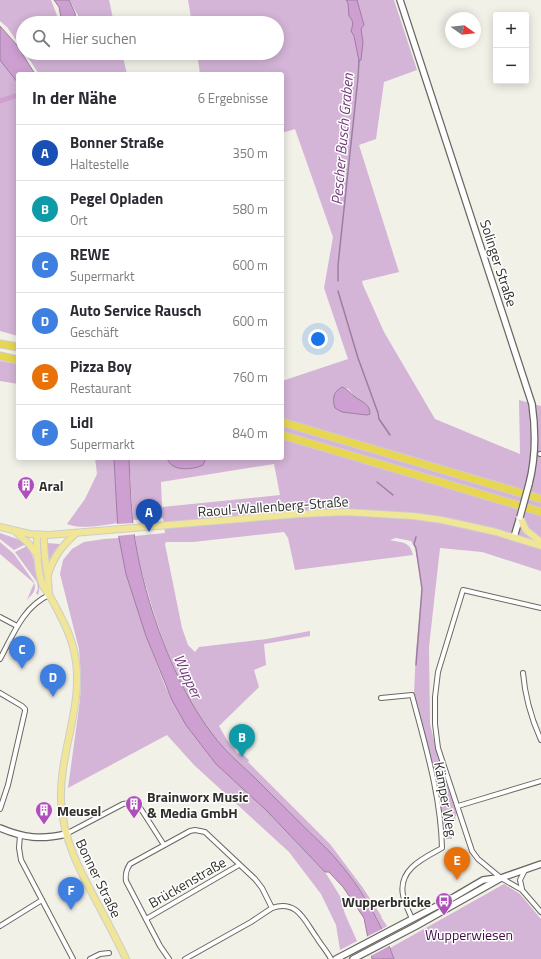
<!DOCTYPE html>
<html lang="de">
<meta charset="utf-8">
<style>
body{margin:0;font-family:"Titillium Web",sans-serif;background:#f2f2f3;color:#2b2b33}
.controls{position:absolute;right:12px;top:12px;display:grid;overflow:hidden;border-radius:4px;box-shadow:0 2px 10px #0003}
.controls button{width:36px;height:36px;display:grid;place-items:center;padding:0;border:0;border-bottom:1px solid #e1e1e2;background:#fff;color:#2b2b33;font:20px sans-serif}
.compass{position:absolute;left:445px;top:12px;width:36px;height:36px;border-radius:50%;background:#fff;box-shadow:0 2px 10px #0003;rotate:105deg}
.you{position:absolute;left:318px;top:339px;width:14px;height:14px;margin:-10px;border:3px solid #fff;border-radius:50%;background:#1a73e8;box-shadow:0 0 0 6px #1a73e833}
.badge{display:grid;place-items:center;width:26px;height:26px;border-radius:50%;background:#af50b9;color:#fff;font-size:13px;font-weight:700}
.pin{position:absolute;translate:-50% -33px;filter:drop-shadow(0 1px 2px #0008)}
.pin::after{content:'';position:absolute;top:21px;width:14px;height:12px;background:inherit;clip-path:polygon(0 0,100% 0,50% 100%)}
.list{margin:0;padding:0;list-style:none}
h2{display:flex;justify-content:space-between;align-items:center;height:52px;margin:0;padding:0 16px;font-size:17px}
h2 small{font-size:13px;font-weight:400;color:#7c7c81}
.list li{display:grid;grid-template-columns:26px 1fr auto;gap:12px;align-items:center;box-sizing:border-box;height:56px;padding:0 16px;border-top:1px solid #e1e1e2}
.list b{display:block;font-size:15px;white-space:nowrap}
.list p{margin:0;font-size:13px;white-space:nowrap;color:#7c7c81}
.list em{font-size:13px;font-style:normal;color:#7c7c81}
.icon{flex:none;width:22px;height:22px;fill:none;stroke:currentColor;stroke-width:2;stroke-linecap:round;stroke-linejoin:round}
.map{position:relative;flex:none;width:541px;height:959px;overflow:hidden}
.search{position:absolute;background:#fff;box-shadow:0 2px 10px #0003;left:16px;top:16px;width:268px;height:44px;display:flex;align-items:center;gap:10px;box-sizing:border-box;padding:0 14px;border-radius:22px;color:#7c7c81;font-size:15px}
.panel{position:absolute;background:#fff;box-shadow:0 2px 10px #0003;left:16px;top:72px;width:268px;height:388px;border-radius:4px}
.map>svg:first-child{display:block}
.green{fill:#d4b4d7;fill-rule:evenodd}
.water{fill:#cea0d2;stroke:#9e7ea0}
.pier{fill:#f2f1e8}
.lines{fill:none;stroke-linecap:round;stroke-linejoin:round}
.stream{stroke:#9e7ea0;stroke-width:1.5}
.canal{stroke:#cea0d2;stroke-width:5}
.street-casing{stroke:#696860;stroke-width:6}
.secondary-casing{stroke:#696860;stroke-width:8}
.primary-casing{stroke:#cdcdcc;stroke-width:8}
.highway-casing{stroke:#cdcdcc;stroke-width:9}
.street{stroke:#fff;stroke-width:4}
.secondary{stroke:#fff;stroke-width:5.5}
.primary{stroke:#f1e697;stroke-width:6}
.highway{stroke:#e8d651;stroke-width:7}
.secondary-bridge-casing{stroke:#696860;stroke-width:8;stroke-linecap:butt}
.secondary-bridge{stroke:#fff;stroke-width:5.5}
.labels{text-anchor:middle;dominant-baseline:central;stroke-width:3;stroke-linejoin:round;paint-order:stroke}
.street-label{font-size:14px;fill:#2f2f2b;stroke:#fff}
.poi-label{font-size:14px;font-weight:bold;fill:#2f2f2b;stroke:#fff;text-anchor:start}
.park-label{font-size:14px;fill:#440c4a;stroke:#fff}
.water-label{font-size:15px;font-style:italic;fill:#733b7a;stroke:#fff}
</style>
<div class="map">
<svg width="541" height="959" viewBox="0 0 541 959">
<rect width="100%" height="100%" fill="#f2f1e8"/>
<!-- green -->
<g class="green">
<path d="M0,0H51L60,23H23V50L7,27L0,21Z"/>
<path d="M69,0H109L114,23H78V15Z"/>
<path d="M188,0H394L417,70L384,82L376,139L359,145L399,272L362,281L363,285L384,332L435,419L520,454L519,400L541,406V571L482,552L440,548L429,647L430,724L440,764L457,814L455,817L456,821L450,822L452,839H446L443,816L414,693L416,651L422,587L415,548L411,541L396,538L390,540C402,543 410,541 413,555L295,570L288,538L284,532L193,542H166L165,544L182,628L188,645L195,652L199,647L267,639L310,631V636L264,644L266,665L254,670L259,687L219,726L227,740L238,754L240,752L249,760L248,762L330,844L363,888L382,917H381L387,926L382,929C369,899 350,875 329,851C303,826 278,801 253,776C239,763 224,750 213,735C181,694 162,642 148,593C142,574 137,555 135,536L165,533L163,518L133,520L129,458H167L168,461C182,467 188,472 203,465L206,458H282V381L348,359L324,288L333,237L295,129L282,133V74H200L197,53H277V23H192ZM342,387L349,389L367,415L342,412L339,388ZM274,464L280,495L162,507L161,482Z"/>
<path d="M25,53H65L66,55L68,53H122L127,74H39Z"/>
<path d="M0,60L18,83V336L0,331Z"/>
<path d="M0,361L18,364V384L0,381Z"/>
<path d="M95,458H114L118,523C102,525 82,530 67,524L85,499L97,474Z"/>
<path d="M0,533L17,539L26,544L14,550L0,539Z"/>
<path d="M119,538L126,574L146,636L165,686L186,725L216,764L267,811L325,872L340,896L345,914L357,941L340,950L336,925L321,894L289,852L194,765L167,735L68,788L80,700L81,678L79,649L60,574L63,560L72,549L84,542L104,539Z"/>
<path d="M0,542L14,554L34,582C37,591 32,594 27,600L34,583L0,554Z"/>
<path d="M47,543L60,544L54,552L48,562Z"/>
<path d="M27,546C35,558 43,582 38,595L36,593L38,589L37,582L15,552Z"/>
<path d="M504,884L520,894L541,919V959H394L390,948Z"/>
</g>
<!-- water -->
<g class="water">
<path d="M54,0H69L75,13L76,23H62L59,7Z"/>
<path d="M346,0H357L364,25L361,29L363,42L361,60L359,61L354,36L351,31C353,25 354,21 349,16L348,3Z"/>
<path d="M0,26L16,44L35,74H18V83L0,60Z"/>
<path d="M342,387C348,389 350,393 355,397C362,402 370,404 370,414L367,415L342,412L335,408C332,399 333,392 342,387Z"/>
<path d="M114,458H129C130,485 131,513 135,540C145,602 174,685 213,735C224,750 239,763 253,776C278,801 303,826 329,851C359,884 379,917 394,959H372L364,918L343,887L329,872H325L267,811L216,764L186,725L172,700L146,636L126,574L119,538L117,514Z"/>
<path d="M167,458H206L203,465C193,470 171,472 167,458Z"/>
</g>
<!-- pier -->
<g class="pier">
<path d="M135,523L137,534L117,536L116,524Z"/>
<path d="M384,928L391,945L369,957L366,937Z"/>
</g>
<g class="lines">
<!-- stream -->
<g class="stream">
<path d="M338,281V265L358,78L359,60"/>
<path d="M338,291L358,358L378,413L379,419L390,435"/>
<path d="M377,482L393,495"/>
<path d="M416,537L414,544L416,548L422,589L416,665"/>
</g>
<!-- canal -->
<path class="canal" d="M0,101L18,95"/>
<!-- street casing -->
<g class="street-casing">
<g id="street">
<path d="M540,454H541"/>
<path d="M541,608L463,590L438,672L435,697V724L438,748L472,851L478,859L501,878L522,890L541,912"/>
<path d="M0,617L17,626"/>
<path d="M0,659C13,635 23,607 49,595"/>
<path d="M523,673C525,696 531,718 541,740"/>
<path d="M0,693L22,706L25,709V711L8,785L0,809"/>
<path d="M381,698L412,695C425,745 441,796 442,848C424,858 398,869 403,895C404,903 409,911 412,919"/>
<path d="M458,806L541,781"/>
<path d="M66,834L123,804L130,803L139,806L164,845"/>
<path d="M20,835L19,848L21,860L73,959"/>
<path d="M522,889L520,880L525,870"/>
<path d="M146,919L239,865"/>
<path d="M0,926L42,900"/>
<path d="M90,959L100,954L109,953"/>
<path d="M169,959L160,946L126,881C125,874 126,870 130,864L190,831L195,830L205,832L255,879L262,888L272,908C298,899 305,922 317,938C321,945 327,951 331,959"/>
<path d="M185,959L251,922L272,908"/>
</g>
</g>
<!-- secondary casing -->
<g class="secondary-casing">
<g id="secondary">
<path d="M400,0L532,404C536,432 536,457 529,484"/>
<path d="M514,537L520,517"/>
<path d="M0,828C24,838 41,840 66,834"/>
<path d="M336,959L454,897L483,880L497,878"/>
<path d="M353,959L416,926L501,878L541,864"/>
</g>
</g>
<!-- primary casing -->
<g class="primary-casing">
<g id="primary">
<path d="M520,517L526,530L541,542"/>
<path d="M0,527L30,534L49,535L300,514L346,512L413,516L442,520L496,532L541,546"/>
<path d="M16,532L29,544L38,556"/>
<path d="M37,535C37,551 37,571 43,586C45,589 48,593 50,596C59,613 70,632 74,651C86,702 59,750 61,801C63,841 81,873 100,908C109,925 118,942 126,959"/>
<path d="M44,536C43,556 49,575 49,595"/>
<path d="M48,575C54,556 61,547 76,533"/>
</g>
</g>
<!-- highway casing -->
<g class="highway-casing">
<g id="highway">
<path d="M0,344L18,347"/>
<path d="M0,356L18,360"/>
<path d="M282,422L541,499"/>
<path d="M282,435L541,512"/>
</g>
</g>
<!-- street -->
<use href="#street" class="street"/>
<!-- secondary -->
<use href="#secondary" class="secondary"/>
<!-- primary -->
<use href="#primary" class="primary"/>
<!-- highway -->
<use href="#highway" class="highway"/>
<!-- secondary-bridge casing -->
<g class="secondary-bridge-casing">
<path id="secondary-bridge" d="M520,517L529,484"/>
</g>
<!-- secondary-bridge -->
<use href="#secondary-bridge" class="secondary-bridge"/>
</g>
<!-- icons -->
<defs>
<g id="building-pin" transform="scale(0.9)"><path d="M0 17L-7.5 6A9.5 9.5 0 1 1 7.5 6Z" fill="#af50b9" stroke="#fff"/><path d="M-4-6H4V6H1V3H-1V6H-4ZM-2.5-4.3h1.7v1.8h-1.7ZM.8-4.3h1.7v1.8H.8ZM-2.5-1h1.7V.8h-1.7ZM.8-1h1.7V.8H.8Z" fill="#fff"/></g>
<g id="bus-pin" transform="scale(0.9)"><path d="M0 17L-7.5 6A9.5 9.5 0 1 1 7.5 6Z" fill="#af50b9" stroke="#fff"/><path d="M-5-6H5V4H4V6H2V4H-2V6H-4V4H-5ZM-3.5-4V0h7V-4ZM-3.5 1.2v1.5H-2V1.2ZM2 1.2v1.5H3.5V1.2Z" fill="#fff"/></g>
</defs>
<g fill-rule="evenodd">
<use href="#building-pin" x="26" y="485"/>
<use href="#building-pin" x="134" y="804"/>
<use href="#building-pin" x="44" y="810"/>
<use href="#bus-pin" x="444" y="901"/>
</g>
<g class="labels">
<!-- street labels -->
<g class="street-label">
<text transform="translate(499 263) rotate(72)">Solinger Straße</text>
<text transform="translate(273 506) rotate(-4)">Raoul-Wallenberg-Straße</text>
<text transform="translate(446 799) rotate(80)">Kämper Weg</text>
<text transform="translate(99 878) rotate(64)">Bonner Straße</text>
<text transform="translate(187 882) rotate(-30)">Brückenstraße</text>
</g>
<!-- poi labels -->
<g class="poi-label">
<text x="39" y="485">Aral</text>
<text x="147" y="796">Brainworx Music<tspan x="147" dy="16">&amp; Media GmbH</tspan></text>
<text x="57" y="810">Meusel</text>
<text x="431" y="901" text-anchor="end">Wupperbrücke</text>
</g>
<!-- park labels -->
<g class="park-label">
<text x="469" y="934">Wupperwiesen</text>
</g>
<!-- water labels -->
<g class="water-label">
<text transform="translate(342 139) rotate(-85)">Pescher Busch Graben</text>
<text transform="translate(188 676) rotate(65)">Wupper</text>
</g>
</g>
</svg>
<div class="controls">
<button>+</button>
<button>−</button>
</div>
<svg class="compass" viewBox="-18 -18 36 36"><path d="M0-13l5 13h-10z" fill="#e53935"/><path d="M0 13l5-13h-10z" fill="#7c7c81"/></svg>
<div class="you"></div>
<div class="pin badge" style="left:149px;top:532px;background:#1a4fb4">A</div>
<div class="pin badge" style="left:242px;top:757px;background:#0f9aa8">B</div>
<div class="pin badge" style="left:22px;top:669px;background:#3f7fe0">C</div>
<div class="pin badge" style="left:53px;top:697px;background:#3f7fe0">D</div>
<div class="pin badge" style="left:457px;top:880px;background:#e8710a">E</div>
<div class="pin badge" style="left:71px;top:910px;background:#3f7fe0">F</div>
<div class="search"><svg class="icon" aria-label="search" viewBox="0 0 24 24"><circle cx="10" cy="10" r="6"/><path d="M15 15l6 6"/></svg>Hier suchen</div>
<section class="panel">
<h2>In der Nähe<small>6 Ergebnisse</small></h2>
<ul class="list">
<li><span class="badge" style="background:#1a4fb4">A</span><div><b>Bonner Straße</b><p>Haltestelle</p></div><em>350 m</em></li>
<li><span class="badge" style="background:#0f9aa8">B</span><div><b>Pegel Opladen</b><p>Ort</p></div><em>580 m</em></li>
<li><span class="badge" style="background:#3f7fe0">C</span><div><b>REWE</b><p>Supermarkt</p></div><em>600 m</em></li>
<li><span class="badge" style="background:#3f7fe0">D</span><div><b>Auto Service Rausch</b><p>Geschäft</p></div><em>600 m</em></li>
<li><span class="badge" style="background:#e8710a">E</span><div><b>Pizza Boy</b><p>Restaurant</p></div><em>760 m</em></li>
<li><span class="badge" style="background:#3f7fe0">F</span><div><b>Lidl</b><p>Supermarkt</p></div><em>840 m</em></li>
</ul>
</section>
</div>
